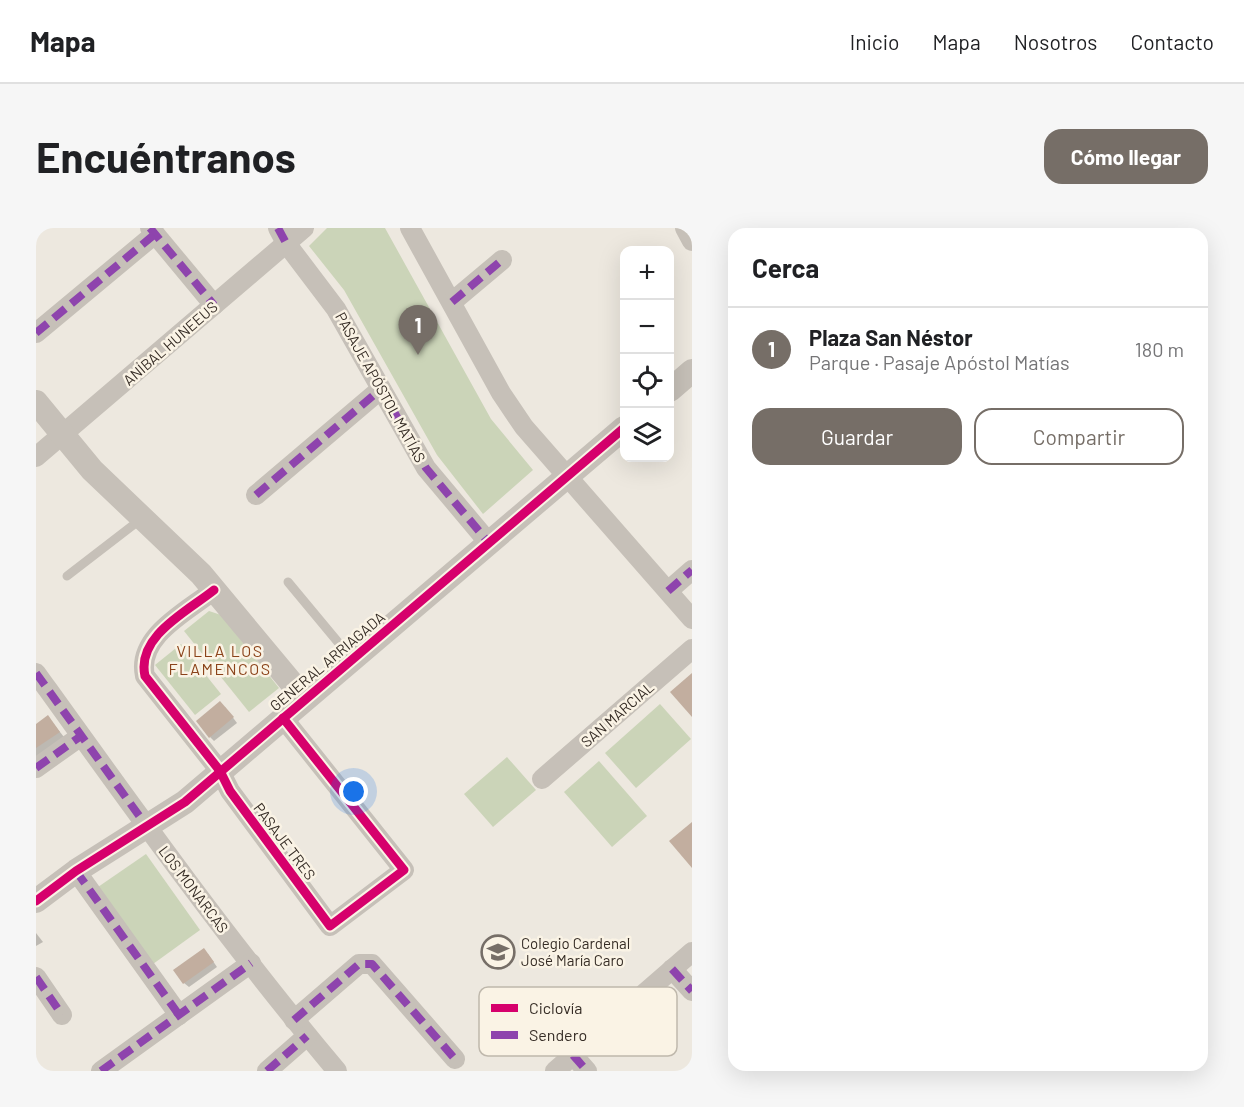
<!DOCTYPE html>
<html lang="es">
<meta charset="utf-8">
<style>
body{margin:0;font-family:Barlow,sans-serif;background:#f6f6f6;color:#202124}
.controls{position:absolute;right:18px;top:18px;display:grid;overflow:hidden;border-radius:12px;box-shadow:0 6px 24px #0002}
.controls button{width:54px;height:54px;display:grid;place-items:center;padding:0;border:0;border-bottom:2px solid #e0e0e0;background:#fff;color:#202124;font:30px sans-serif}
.you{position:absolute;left:318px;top:564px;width:21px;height:21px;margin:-15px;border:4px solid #fff;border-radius:50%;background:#1a73e8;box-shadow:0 0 0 9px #1a73e833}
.badge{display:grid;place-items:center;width:39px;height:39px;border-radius:50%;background:#766e67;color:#fff;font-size:20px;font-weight:700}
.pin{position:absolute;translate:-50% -50px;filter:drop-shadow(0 2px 3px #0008)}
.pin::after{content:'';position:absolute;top:32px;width:21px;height:18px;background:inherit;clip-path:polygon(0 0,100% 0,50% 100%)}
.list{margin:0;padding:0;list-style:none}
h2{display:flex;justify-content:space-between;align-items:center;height:78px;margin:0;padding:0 24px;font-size:26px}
h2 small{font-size:20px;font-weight:400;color:#757577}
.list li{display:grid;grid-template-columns:39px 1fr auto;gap:18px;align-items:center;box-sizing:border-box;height:84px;padding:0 24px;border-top:2px solid #e0e0e0}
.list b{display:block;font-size:22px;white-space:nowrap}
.list p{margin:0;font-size:20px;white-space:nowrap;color:#757577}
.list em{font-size:20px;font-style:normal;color:#757577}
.actions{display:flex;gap:12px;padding:18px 24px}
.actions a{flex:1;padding:14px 0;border:2px solid #766e67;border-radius:18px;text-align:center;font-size:21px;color:#766e67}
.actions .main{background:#766e67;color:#fff}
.icon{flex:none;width:33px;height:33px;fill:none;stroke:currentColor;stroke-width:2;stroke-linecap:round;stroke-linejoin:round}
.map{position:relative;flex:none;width:656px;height:843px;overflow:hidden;border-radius:18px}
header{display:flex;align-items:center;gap:36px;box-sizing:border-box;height:84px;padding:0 30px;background:#fff;border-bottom:2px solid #e0e0e0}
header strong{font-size:28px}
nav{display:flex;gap:33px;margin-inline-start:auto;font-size:21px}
.intro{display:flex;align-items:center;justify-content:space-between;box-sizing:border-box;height:144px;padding:0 36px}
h1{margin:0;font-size:42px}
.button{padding:15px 27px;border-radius:18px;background:#766e67;color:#fff;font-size:21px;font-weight:700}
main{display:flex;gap:36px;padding:0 36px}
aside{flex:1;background:#fff;border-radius:18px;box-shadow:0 6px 24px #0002}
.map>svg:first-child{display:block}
.green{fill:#cbd4b8}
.shadow{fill:#0003}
.building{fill:#c2ae9f}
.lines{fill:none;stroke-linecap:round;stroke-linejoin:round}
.service{stroke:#c6c0b8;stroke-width:9}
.minor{stroke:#c6c0b8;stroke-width:20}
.tertiary{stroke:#c6c0b8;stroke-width:24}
.quiet{stroke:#8e44ad;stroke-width:8;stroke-dasharray:15 8;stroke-linecap:butt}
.cycleway-casing{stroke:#faf3e5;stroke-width:13}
.cycleway{stroke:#d6006c;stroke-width:9}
.labels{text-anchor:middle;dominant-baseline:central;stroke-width:5;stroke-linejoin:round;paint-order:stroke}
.street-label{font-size:15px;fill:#362d26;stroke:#faf3e5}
.poi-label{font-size:15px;fill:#362d26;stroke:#faf3e5;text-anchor:start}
.neighbourhood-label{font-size:16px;letter-spacing:1.5px;fill:#8b431a;stroke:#faf3e5}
.key{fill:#faf3e5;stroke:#bfb8ac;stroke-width:1.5}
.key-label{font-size:16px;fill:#362d26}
</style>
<header>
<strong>Mapa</strong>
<nav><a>Inicio</a><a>Mapa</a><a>Nosotros</a><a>Contacto</a></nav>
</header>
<div class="intro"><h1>Encuéntranos</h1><a class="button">Cómo llegar</a></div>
<main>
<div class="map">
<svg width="656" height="843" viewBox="0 0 656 843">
<rect width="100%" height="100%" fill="#ede8df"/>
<!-- green -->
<g class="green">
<path d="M291,0H349L455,191L497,242L447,286L401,227L308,62L273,18Z"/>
<path d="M173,383L185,387L243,460L213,484L148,403Z"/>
<path d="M145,416L185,466L159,487L119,437Z"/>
<path d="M624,476L655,511L600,560L569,525Z"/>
<path d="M471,529L500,562L457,599L428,566Z"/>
<path d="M563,533L611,588L576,619L528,564Z"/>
<path d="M110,626L164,702L117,736L62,659Z"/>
</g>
<!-- shadow -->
<g class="shadow">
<path d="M189,479L201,495L178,513L174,509Z"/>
<path d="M12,489L32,514L0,535V497Z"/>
<path d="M0,705L7,714L0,718Z"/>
<path d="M172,726L181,739L153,759L148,755Z"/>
</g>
<!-- building -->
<g class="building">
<path d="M656,445V489L634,464Z"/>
<path d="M184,473L198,489L173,510L160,493Z"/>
<path d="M12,487L24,504L0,520V496Z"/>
<path d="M656,594V640L633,613Z"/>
<path d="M168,720L178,734L147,756L137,742Z"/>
</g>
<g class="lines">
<!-- service -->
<g class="service">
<path d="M31,348L105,291"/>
<path d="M252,354L316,431"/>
</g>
<!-- minor -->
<g class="minor">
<path d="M114,0L178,77"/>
<path d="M242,0L250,15L300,81L390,240L453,315"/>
<path d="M374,0L465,165L488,199L656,391"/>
<path d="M649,0L656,13"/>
<path d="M416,74L466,32"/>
<path d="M0,105L119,6"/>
<path d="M0,229L268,0"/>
<path d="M220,267L345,161"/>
<path d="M178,362C152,383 100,408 109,448L184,543L194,563L294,698L368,642L247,490"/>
<path d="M632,363L656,342"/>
<path d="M0,445C97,580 194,716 301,843"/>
<path d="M0,540L45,508"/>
<path d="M506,551L656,421"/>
<path d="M40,643L143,787"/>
<path d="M636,741L656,763"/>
<path d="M0,749L26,787"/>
<path d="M258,792L323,736H336L419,831"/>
<path d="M537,827L551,843"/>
<path d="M65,843L215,735"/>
<path d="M231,843L271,808"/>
<path d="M519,843L656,724"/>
</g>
<!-- tertiary -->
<g class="tertiary">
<path d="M634,162L656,143"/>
<path d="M0,174L56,242L165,346L269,471"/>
<path d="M0,673L40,643L149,574L588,200"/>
</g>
<!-- quiet -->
<g class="quiet">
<path d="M114,0L178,77"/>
<path d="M242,0L250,15"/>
<path d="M416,74L466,32"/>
<path d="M0,105L119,6"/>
<path d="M220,267L345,161L390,240L453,315"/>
<path d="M632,363L656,342"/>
<path d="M0,445L112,600"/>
<path d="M0,540L45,508"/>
<path d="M40,643L143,787"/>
<path d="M636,741L656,763"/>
<path d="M0,749L26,787"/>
<path d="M258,792L323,736H336L419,831"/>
<path d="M537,827L551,843"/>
<path d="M65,843L215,735"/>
<path d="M231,843L271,808"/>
</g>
<!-- cycleway casing -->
<g class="cycleway-casing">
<g id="cycleway">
<path d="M178,362C152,383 100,408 109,448L184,543L194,563L294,698L368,642L247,490"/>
<path d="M0,673L40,643L149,574L588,200"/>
</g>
</g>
<!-- cycleway -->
<use href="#cycleway" class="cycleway"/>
</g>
<!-- icons -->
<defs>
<g id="school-ring" transform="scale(1.725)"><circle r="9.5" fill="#faf3e5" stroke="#766e67" stroke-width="1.5"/><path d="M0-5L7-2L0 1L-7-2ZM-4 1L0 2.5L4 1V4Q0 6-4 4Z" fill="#766e67"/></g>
</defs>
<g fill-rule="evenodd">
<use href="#school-ring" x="462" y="724"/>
</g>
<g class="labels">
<!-- street labels -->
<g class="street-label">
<text transform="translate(134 115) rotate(-41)">ANÍBAL HUNEEUS</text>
<text transform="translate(345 159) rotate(61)">PASAJE APÓSTOL MATÍAS</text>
<text transform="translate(291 433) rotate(-40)">GENERAL ARRIAGADA</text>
<text transform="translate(581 486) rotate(-41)">SAN MARCIAL</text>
<text transform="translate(249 613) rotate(53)">PASAJE TRES</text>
<text transform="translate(158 661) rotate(53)">LOS MONARCAS</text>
</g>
<!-- poi labels -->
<g class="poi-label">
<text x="485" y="715">Colegio Cardenal<tspan x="485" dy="17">José María Caro</tspan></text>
</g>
<!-- neighbourhood labels -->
<g class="neighbourhood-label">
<text x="184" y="422">VILLA LOS<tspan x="184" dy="18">FLAMENCOS</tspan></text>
</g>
</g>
<!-- legend -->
<rect x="443" y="759" width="198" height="69" rx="9" class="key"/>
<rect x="455" y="776" width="27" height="8" fill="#d6006c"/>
<rect x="455" y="803" width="27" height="8" fill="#8e44ad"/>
<g class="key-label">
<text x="493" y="786">Ciclovía</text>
<text x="493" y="813">Sendero</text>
</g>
</svg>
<div class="controls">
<button>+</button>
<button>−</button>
<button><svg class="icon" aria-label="locate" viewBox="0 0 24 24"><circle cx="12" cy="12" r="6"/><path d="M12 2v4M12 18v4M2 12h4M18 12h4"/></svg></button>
<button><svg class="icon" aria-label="layers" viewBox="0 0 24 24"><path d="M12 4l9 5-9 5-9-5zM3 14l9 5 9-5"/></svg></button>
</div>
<div class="you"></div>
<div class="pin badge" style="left:382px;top:127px">1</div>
</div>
<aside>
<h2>Cerca<small></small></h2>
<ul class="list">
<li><span class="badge">1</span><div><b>Plaza San Néstor</b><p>Parque · Pasaje Apóstol Matías</p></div><em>180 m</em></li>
</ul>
<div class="actions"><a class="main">Guardar</a><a>Compartir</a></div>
</aside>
</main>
